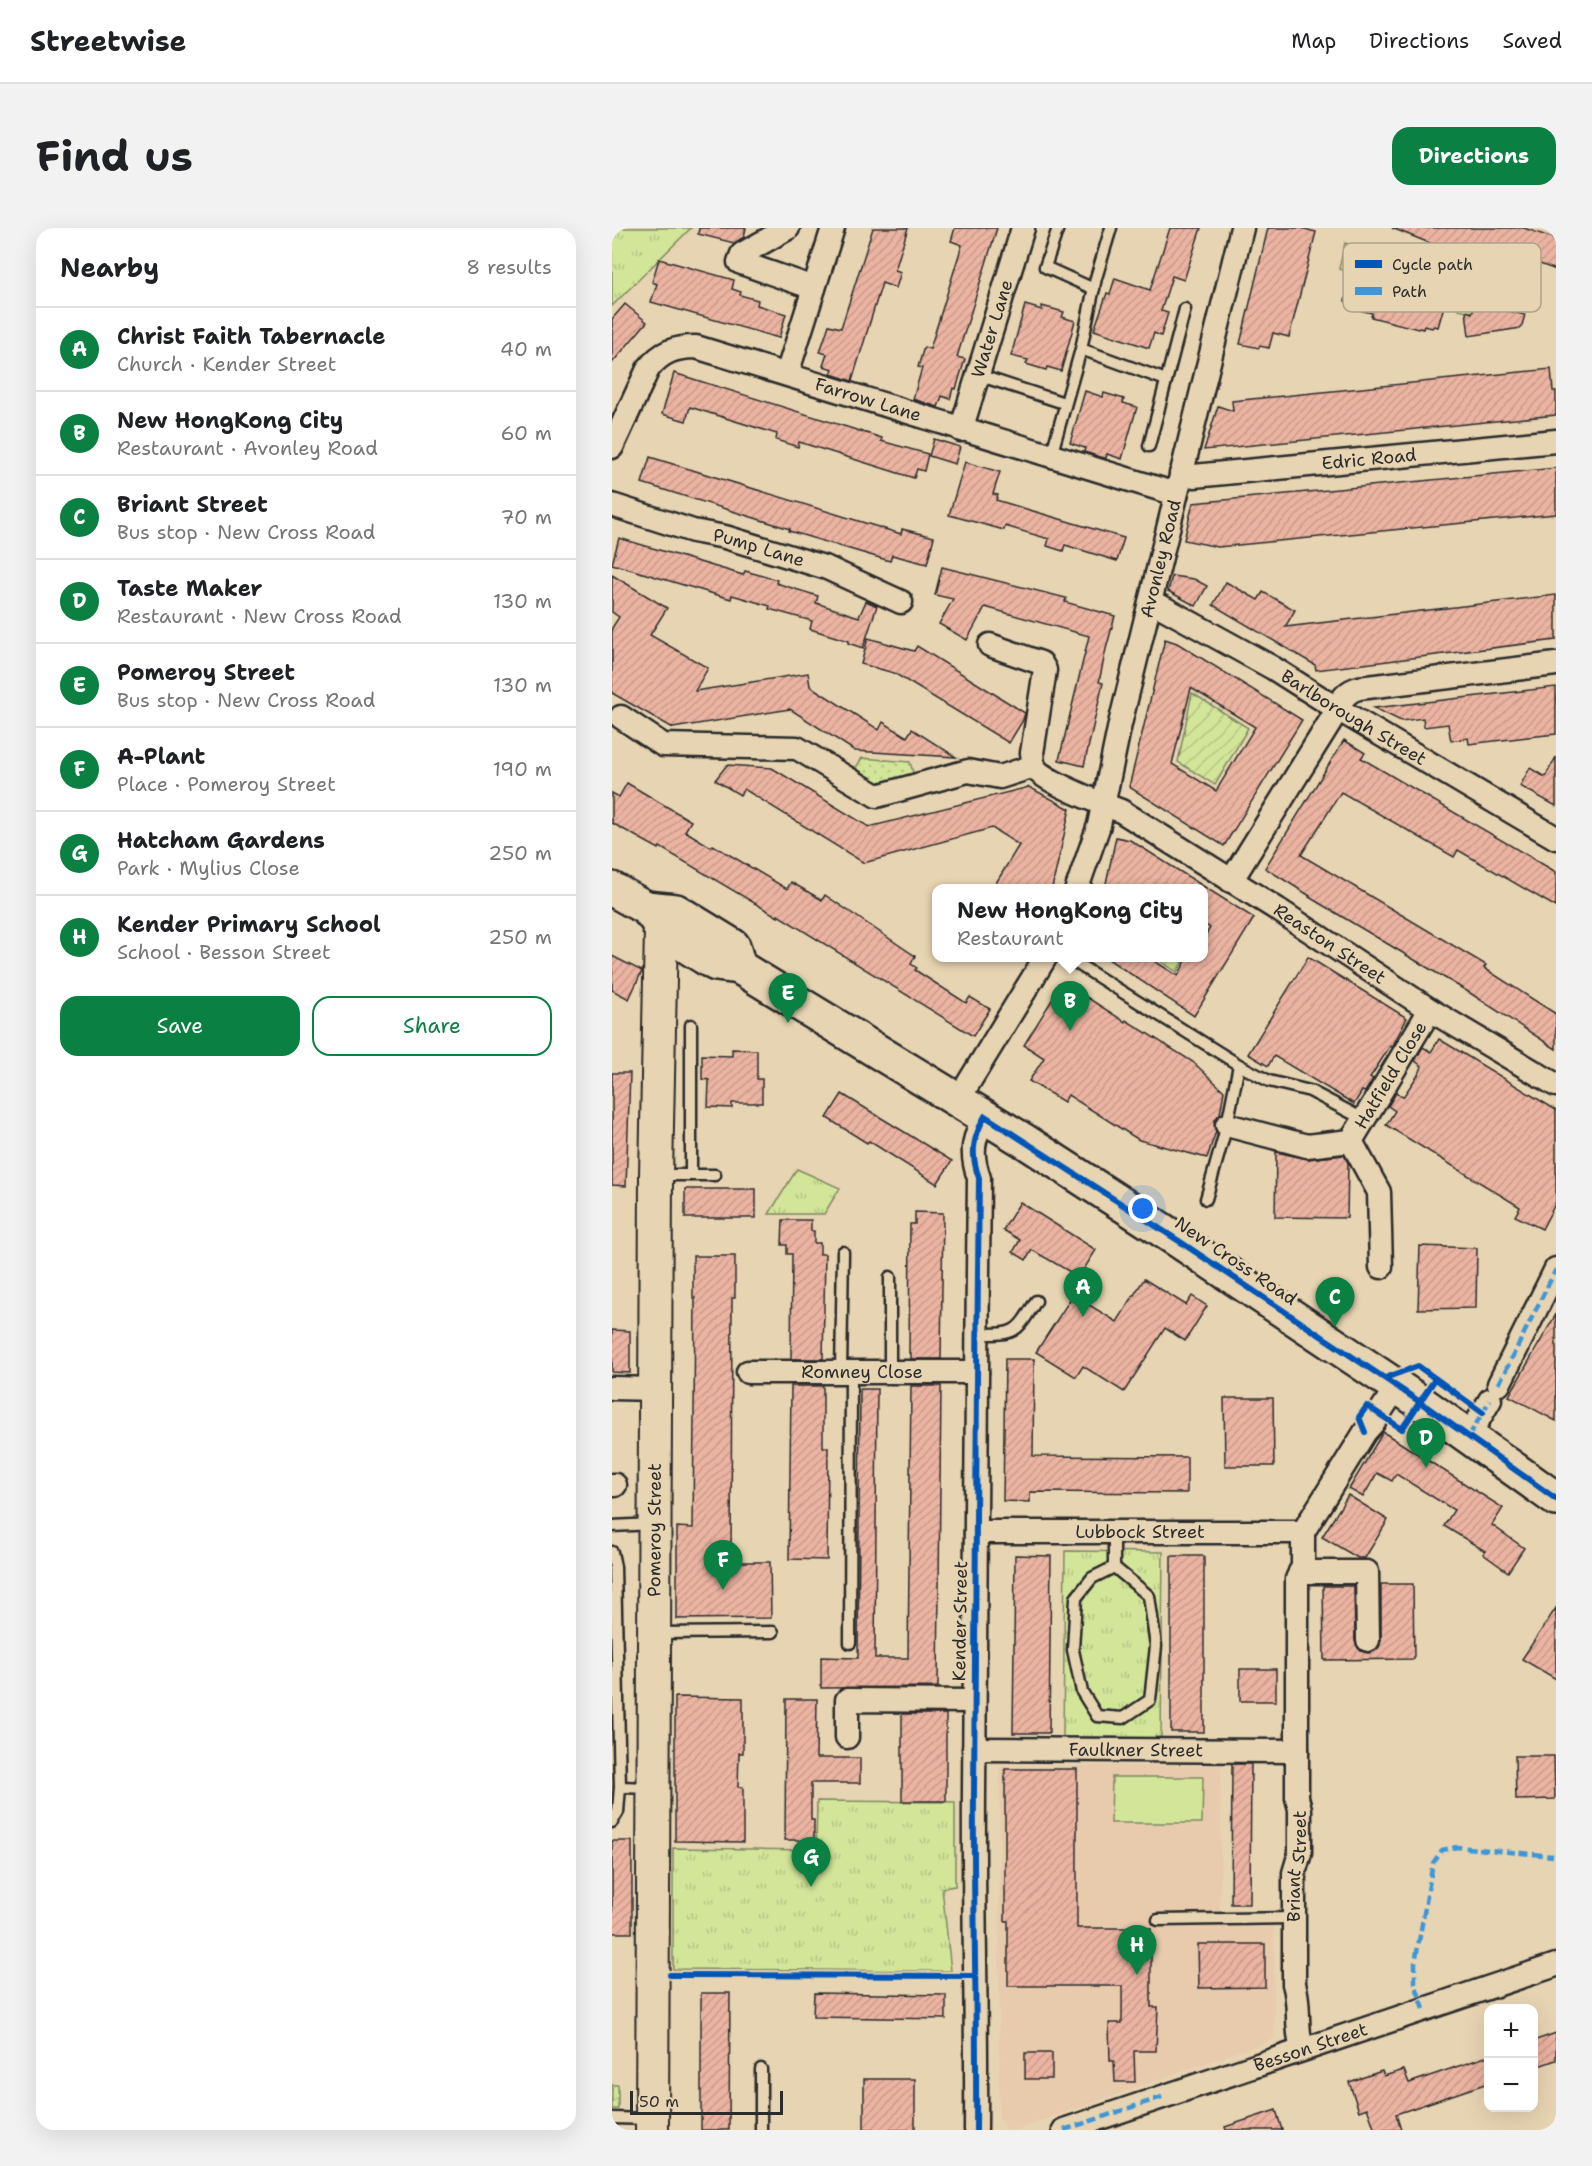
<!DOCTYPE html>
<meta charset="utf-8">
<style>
body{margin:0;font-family:"Shantell Sans",sans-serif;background:#f2f2f2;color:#202124}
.controls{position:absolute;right:18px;bottom:18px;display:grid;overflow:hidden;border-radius:12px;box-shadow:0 6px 24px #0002}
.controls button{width:54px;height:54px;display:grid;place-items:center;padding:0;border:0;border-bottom:2px solid #e0e0e0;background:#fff;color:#202124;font:30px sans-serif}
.scale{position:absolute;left:18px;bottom:15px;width:153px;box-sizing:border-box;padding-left:6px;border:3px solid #2b2b2b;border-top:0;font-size:16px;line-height:21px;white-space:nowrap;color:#2b2b2b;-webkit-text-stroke:4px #e7d4b2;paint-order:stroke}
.you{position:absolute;left:531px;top:981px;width:21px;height:21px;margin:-15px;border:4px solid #fff;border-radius:50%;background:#1a73e8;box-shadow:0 0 0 9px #1a73e833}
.badge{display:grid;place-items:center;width:39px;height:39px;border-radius:50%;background:#0b8043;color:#fff;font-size:20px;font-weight:700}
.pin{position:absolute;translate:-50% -50px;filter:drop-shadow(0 2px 3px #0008)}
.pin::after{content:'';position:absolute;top:32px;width:21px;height:18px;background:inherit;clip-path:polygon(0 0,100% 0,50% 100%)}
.popup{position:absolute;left:320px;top:656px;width:276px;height:78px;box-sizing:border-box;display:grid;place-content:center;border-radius:12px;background:#fff;filter:drop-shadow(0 2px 4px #0005);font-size:20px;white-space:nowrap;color:#757577}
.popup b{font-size:22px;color:#202124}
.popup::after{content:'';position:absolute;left:50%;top:100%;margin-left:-12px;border:12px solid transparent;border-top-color:#fff}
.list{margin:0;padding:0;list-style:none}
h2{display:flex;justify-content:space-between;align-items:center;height:78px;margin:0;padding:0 24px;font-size:26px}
h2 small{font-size:20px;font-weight:400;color:#757577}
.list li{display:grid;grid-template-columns:39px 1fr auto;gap:18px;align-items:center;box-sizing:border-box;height:84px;padding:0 24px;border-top:2px solid #e0e0e0}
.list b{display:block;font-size:22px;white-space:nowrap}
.list p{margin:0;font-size:20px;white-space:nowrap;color:#757577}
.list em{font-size:20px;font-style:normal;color:#757577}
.actions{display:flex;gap:12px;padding:18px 24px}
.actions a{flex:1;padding:14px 0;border:2px solid #0b8043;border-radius:18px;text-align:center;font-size:21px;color:#0b8043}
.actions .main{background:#0b8043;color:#fff}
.map{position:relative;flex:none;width:944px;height:1902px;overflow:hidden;border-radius:18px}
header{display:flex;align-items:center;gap:36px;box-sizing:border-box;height:84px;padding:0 30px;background:#fff;border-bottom:2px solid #e0e0e0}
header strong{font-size:28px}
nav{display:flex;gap:33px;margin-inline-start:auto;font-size:21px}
.intro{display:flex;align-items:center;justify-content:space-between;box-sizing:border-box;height:144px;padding:0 36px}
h1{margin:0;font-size:42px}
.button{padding:15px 27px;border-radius:18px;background:#0b8043;color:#fff;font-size:21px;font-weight:700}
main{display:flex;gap:36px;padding:0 36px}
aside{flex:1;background:#fff;border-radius:18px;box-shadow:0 6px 24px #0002}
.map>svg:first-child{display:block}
.built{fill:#e8caad}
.grass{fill:url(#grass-dots);stroke:#7f8862;stroke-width:1.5}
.park{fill:url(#park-tufts);stroke:#7f8862;stroke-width:1.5}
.garden{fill:url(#garden-furrows);stroke:#7f8862;stroke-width:1.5}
.pitch{fill:#d3e599;stroke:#7f8862;stroke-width:1.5}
.building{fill:url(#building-hatch);stroke:#2b2b2b;stroke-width:1.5;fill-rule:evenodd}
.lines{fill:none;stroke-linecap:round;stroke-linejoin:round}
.lane-casing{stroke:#2b2b2b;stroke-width:15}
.street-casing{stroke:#2b2b2b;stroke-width:27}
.secondary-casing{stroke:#2b2b2b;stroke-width:36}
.highway-casing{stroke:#2b2b2b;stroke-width:38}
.lane{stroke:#e7d4b2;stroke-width:10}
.street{stroke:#e7d4b2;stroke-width:22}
.secondary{stroke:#e7d4b2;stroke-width:32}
.highway{stroke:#e7d4b2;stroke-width:33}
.quiet{stroke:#3c96d7;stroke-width:4.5;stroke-dasharray:9 4.5;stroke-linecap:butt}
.cycleway-casing{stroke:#e7d4b2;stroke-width:10}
.cycleway{stroke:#0057b8;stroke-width:6}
.labels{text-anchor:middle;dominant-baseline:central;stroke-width:6;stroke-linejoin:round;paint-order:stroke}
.street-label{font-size:18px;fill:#2b2b2b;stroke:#e7d4b2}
.key{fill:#e7d4b2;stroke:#afa18a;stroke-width:1.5}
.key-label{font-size:16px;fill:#2b2b2b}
</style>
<header>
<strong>Streetwise</strong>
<nav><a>Map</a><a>Directions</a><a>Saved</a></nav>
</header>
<div class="intro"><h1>Find us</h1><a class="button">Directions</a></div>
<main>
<aside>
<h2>Nearby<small>8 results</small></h2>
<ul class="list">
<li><span class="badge">A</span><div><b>Christ Faith Tabernacle</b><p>Church · Kender Street</p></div><em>40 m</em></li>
<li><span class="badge">B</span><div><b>New HongKong City</b><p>Restaurant · Avonley Road</p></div><em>60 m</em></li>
<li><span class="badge">C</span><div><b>Briant Street</b><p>Bus stop · New Cross Road</p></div><em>70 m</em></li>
<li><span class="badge">D</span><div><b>Taste Maker</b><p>Restaurant · New Cross Road</p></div><em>130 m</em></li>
<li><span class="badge">E</span><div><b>Pomeroy Street</b><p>Bus stop · New Cross Road</p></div><em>130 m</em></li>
<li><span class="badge">F</span><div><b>A-Plant</b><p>Place · Pomeroy Street</p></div><em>190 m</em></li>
<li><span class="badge">G</span><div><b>Hatcham Gardens</b><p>Park · Mylius Close</p></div><em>250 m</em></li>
<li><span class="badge">H</span><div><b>Kender Primary School</b><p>School · Besson Street</p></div><em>250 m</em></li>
</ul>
<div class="actions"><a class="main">Save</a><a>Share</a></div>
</aside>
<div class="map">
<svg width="944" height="1902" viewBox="0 0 944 1902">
<defs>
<pattern id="grass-dots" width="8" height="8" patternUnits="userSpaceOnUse" patternTransform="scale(1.5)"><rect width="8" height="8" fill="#d3e599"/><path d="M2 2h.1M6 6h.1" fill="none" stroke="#b5c584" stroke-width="1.8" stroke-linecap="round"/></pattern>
<pattern id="park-tufts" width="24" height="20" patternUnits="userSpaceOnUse" patternTransform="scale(1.5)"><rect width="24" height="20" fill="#d3e599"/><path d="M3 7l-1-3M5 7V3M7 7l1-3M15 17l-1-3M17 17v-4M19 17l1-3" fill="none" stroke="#b5c584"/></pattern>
<pattern id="garden-furrows" width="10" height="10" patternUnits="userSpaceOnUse" patternTransform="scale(1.5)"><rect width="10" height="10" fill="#d3e599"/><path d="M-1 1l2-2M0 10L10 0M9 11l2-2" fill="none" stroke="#b5c584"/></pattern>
<pattern id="building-hatch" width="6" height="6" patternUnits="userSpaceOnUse" patternTransform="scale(1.5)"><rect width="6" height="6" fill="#ebb3a1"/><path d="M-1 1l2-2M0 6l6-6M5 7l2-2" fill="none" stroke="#ca9a8b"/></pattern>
</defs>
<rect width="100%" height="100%" fill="#e7d4b2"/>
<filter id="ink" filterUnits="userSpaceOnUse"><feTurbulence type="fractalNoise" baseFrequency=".0167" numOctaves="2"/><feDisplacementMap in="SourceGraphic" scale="12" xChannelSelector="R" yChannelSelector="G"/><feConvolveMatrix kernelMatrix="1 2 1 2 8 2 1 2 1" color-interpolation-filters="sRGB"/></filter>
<g filter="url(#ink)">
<!-- built -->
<path class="built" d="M609,1537L608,1682H662V1811L403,1902H395L387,1890L388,1538Z"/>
<!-- grass -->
<path class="grass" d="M250,530L298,534L302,548L268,557L241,544Z"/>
<!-- park -->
<g class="park">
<path d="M0,0H79L0,78Z"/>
<path d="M185,941L228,960L212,986H157Z"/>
<path d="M453,1323L551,1324L549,1510L451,1509Z"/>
<path d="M205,1573L343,1574V1658L330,1660L339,1743L61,1741V1620L204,1622Z"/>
</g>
<!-- garden -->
<g class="garden">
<path d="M733,15L903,76L899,88L878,83L877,78L863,75L860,84L846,81L850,67L835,64L832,78L793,67V66L754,53L755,49L727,41Z"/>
<path d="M580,465L636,500L603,557L566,534Z"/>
<path d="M544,730H574L565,744Z"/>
<rect x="0" y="1857" width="6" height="24"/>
</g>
<!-- pitch -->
<path class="pitch" d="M500,1549H591L590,1595H499Z"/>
<!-- building -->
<g class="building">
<path d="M87,0H134L132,9L122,15L86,6Z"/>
<path d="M261,0H296L283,42L289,44L284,60L270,55L240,153L219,146L221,141L211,138L215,126L208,124L217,97L229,100Z"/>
<path d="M343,0H385L345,129L353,131L344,161L341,160L338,171L330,168L326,179L301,171L310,140L306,139L312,119L318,121L350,17L339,13Z"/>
<path d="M558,0H589L572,52L560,48L549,83L556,85L549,108L542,105L537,120L482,102L495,65L498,66L503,50L538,62Z"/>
<path d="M656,0H689L704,4L677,109L661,105L657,120L648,118L647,120L628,116Z"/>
<path d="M780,0H912L944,11V42L925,35L919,52L849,26L848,20L845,26Z"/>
<path d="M47,31L122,52L120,61L129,64L128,67L146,72L145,77L174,86L167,110L39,74L45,56L40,54Z"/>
<path d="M739,53L753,57L754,54L832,78L826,99L822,98L820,100L812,98L811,101L807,100L806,101L759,89L760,85L747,82L748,78L733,73Z"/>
<path d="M863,75L913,87L909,100L857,108L854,83L860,85Z"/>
<path d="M13,76L35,94L0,135V91Z"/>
<path d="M413,77L430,82V78L452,84L450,89L463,93L449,143L435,139L434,142L414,136L416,132L399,128Z"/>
<path d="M939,141L941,163H944V187L592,222L606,178L621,183L620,173Z"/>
<path d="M62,145L270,210L269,213L316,226L312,243L305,241L302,250L187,214L186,219L164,212L165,206L78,179L74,193L50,186Z"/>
<path d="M473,163L491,169L492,165L512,171L511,175L525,179L510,231L495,226L494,230H492L472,224L473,220L458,215Z"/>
<path d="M322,211L348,219L343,236L317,228Z"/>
<path d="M38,229L289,306L290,301L322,309L315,336L280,327L278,333L177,303L178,301L30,255Z"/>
<path d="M353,234L388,244L381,266L386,267L384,272L512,310L505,333L453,317L451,323L435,318L437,311L393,298L392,302L337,287Z"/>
<path d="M944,240V286L606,319L572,312L581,275Z"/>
<path d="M7,310L131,347L133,343L165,352L164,355L206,368L204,375L247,389L254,373L265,378L251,420L236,415L237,413L198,401L200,393L157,381L158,378L120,367L119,371L0,336Z"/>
<path d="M330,339L454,370L453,374L503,388L494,421L487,454L491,455L472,538L447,532L477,408L373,379L355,412L327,396L341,371L323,367Z"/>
<path d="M0,347L55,380L38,407L96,440L83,463L196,445L198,458L267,502L271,494L295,509L300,501L344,529L243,523L178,481L61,500L0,465V400L7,389L0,384Z"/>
<path d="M560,348L582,351L595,358L584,378L556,363Z"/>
<path d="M614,354L646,372L651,364L683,382L673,399L944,367V412L704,442L703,437L601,377Z"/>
<path d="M256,410L302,423L305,418L413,485L411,492L397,515L282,445L249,436Z"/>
<path d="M553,411L565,415L690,492L612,618L517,559ZM579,460L643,499L604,563L560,536Z"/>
<path d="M944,459V506L916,509L857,516L856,510L839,513L836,496L812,499L811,490L789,493L762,480Z"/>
<path d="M732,512L753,525L749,530L944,644V679L846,622L842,629L729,564L689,627L874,737L872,740L944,786V821L858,765L697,669L698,668L653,640Z"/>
<path d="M944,529V578L908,558L918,540L933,549Z"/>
<path d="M115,537L160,540L257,599L417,559L458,581L440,660H381L407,617L380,600L252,635L132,561L128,567L103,552Z"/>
<path d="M15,555L79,593L73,603L99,619L101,617L175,661L179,654L210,672L213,667L303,728L299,736L305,740L303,742L354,775L358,769L378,781L361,808L166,687V689L48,619L47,621L0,595V565L7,569Z"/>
<path d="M504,609L518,612L642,690L582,788L493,729H536L566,748L576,729H591V711L598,700L591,695V660H493Z"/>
<path d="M0,728L30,743L17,771L0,762Z"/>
<path d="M696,729L795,790L780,819L778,818L761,845L758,849L761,851L753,864L750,863L742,876L662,828L656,838L636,826Z"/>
<path d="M451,754L513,794L514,792L581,834L612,863L608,886L602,893L604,903L595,930L527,912L456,867L452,874L417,853L432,830L412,817Z"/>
<path d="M827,811L944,882V974L930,1001L903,988L908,979L774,897L783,883L776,878L784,865L791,869L808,844L810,838L803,833L811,819L819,824Z"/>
<path d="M120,821L145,822V851H150V875H120V880L96,879L97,852L90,851V827L120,828Z"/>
<path d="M0,845H18L14,958L0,957Z"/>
<path d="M230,866L340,933L325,956L257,913L255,915L215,890Z"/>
<path d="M664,924L696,931L732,927L736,935L735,990L663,989Z"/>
<rect x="73" y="961" width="71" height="29"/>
<path d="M408,974L484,1022L467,1049L420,1022L414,1032L401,1024L408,1012L391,1002Z"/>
<path d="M303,984L331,985L329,1131H299V1125H297L298,996H303Z"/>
<path d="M171,992H199V1003H202V1015H208V1026H213L211,1131H179L180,1026H175V1017H170Z"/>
<path d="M808,1018L865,1020L864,1080L806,1081Z"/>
<path d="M81,1028H123V1070H120L119,1334H158L159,1390L65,1391V1299L81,1300L83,1070H81Z"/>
<path d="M532,1051L574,1077L580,1068L595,1078L573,1113L553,1100L512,1164L471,1138L464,1149L424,1124L461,1067L505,1094Z"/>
<path d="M944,1086V1193L897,1168Z"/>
<path d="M0,1102L18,1103V1145L0,1144Z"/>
<path d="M393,1131H422L421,1228L575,1229V1265L418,1264V1274L391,1273Z"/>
<path d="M179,1158H211V1219H216L215,1332L177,1331Z"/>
<path d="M299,1158H329L326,1459L209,1460V1429L246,1430L248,1161H265L263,1430H296Z"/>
<path d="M612,1170H661L662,1238H613Z"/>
<path d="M771,1204L891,1280L880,1297L912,1320L896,1344L871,1326L873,1323L832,1298L842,1282L784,1246L780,1253L765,1245L751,1269L737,1261Z"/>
<path d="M736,1267L776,1292L753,1330H746L710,1309Z"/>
<path d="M403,1327L439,1328L437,1505H401Z"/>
<rect x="559" y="1328" width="33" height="176"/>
<path d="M769,1356H801L802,1431L712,1432L711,1358H742L743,1413L749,1423L757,1425L767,1419L769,1412Z"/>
<path d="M944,1380V1451L910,1431Z"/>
<rect x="628" y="1441" width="36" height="32"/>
<path d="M63,1469L131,1470V1525H127L126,1559H131V1614L63,1613Z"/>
<path d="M174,1471H205L204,1530H248V1555H199V1592H202V1615H187V1612H173Z"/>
<rect x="290" y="1486" width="44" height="87"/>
<path d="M903,1528H942L943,1571L904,1572Z"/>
<path d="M620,1536H639L638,1676H619Z"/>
<path d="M393,1541H465V1700H539V1779H546L544,1823H522L523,1854H503L502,1833H498L497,1795H510V1758H396V1693H393Z"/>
<rect x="0" y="1613" width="20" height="92"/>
<path d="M586,1716H653V1759L587,1760Z"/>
<path d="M89,1765H118L117,1902H89Z"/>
<path d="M202,1765L334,1767V1791L201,1789Z"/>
<path d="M944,1805V1832L921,1840V1813Z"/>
<rect x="413" y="1825" width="27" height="26"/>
<path d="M876,1828V1855L784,1886L789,1902H763L755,1880L747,1883L737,1854L770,1843L772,1848L792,1842L797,1855Z"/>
<rect x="252" y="1851" width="51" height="51"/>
<path d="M664,1882L670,1902H614L613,1899Z"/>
</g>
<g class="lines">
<!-- lane casing -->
<g class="lane-casing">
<g id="lane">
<path d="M446,0L433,39L482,61"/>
<path d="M469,121L554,152"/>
<path d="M366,147L452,175"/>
<path d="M537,218L573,81"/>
<path d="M439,228L469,121L484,50L499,0"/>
<path d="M456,730L627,837L615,897L594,971"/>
<path d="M79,797V947"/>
<path d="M627,837L657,853L698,863L753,892"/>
<path d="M48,947H103"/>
<path d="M278,1049V1144"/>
<path d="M366,1106C404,1106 404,1106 424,1073"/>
<path d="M229,1144L231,1024"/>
<path d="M0,1298L41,1296"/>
<path d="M0,1324L3,1339L8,1559L6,1584L0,1594"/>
<path d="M502,1339L480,1350L464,1370L461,1422L470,1464L485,1488L511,1490L538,1472L544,1418L537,1368L502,1339V1304"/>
<path d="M45,1405L161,1404"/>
<path d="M238,1415L239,1144"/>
<path d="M8,1559L38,1560"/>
<path d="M546,1692L682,1690"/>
<path d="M0,1890L39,1891"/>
<path d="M149,1902V1841"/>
</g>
</g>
<!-- street casing -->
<g class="street-casing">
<g id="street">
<path d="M176,0L130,26L127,34L202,60"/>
<path d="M175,146L221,0"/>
<path id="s1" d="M349,202L411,0"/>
<path id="s2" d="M0,219L36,141C49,124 63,119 84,119L564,266"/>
<path id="s3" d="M569,246L582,248L944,213"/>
<path id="s4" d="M0,277L81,303L113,309L215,340L289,374"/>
<path id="s5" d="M538,375L550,379L661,440L724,480L944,610"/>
<path id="s6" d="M378,417L429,435L433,442L420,525C421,529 420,535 422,539C430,553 493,577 509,583L665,681L818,782L944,857"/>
<path d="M724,480C731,470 735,463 747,460L944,436"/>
<path d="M9,489L51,517L185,520L265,568L356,543L388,549L422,538"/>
<path d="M619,653L726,481"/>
<path id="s7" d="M465,660L487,597L508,496L630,0"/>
<path d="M346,872L433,730"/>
<path d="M615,897L695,918L739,913"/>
<path id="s8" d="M769,1039L767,964L739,913L818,782"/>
<path id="s9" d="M136,1144H365"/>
<path d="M887,1156L944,1041"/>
<path d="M0,1160L44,1161"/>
<path d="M857,1208L878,1172"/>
<path d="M0,1257H3"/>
<path id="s10" d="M364,1304H691"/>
<path d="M688,1344H755L756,1412"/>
<path d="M235,1509V1472L362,1473"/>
<path id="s11" d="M362,1521L685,1523"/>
<path id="s12" d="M690,1821C683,1800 689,1778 682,1756V1645L688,1625V1581L685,1570V1351L691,1339V1304L753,1204L761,1195L785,1158"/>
<path d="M364,1902C365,1789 361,1676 362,1562C362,1358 365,1154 367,950C358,925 361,910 373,888"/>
<path id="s13" d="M452,1902L944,1737"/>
</g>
</g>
<!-- secondary casing -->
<g class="secondary-casing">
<g id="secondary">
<path id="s14" d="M40,1902L44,947L49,702"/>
</g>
</g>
<!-- highway casing -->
<g class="highway-casing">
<g id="highway">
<path d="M0,661L34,680L44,691L49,702L92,729L104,736L127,739L411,912L567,1013L808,1174L944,1271"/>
<path d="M34,680L64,683L121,718L127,739"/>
</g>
</g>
<!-- lane -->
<use href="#lane" class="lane"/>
<!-- street -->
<use href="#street" class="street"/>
<!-- secondary -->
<use href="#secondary" class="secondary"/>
<!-- highway -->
<use href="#highway" class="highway"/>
<!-- quiet -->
<g class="quiet">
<path d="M887,1156L944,1041"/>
<path d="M857,1208L878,1172"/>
<path d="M812,1781L803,1756V1735L821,1635L830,1622L845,1619L941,1628"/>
<path d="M452,1902L553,1868"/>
</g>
<!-- cycleway casing -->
<g class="cycleway-casing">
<g id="cycleway">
<path d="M773,1150L806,1138L871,1185"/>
<path d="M753,1204L747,1189L755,1178L790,1201L823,1151"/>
<path d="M58,1747L363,1748"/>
<path d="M364,1902C365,1789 361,1676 362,1562C362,1358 365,1154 367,950C358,925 361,910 373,888L567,1013L808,1174L944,1271"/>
</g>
</g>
<!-- cycleway -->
<use href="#cycleway" class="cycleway"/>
</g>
</g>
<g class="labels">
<!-- street labels -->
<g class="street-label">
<text stroke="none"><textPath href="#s1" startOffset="106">Water Lane</textPath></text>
<text stroke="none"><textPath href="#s2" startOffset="321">Farrow Lane</textPath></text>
<text stroke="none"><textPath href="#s3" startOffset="189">Edric Road</textPath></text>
<text stroke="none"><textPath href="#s4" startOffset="153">Pump Lane</textPath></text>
<text stroke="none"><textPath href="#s7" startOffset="340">Avonley Road</textPath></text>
<text stroke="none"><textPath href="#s5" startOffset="234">Barlborough Street</textPath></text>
<text stroke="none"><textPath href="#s6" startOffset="506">Reaston Street</textPath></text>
<text stroke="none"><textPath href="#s8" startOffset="210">Hatfield Close</textPath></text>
<text transform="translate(624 1033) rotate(34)">New Cross Road</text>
<text stroke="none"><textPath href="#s9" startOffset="114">Romney Close</textPath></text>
<text stroke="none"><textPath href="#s14" startOffset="600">Pomeroy Street</textPath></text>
<text stroke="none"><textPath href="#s10" startOffset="164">Lubbock Street</textPath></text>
<text transform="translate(348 1393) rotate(-89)">Kender Street</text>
<text stroke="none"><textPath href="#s11" startOffset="162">Faulkner Street</textPath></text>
<text stroke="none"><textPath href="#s12" startOffset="184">Briant Street</textPath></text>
<text stroke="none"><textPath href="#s13" startOffset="260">Besson Street</textPath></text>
</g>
</g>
<!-- legend -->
<rect x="731" y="15" width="198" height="69" rx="9" class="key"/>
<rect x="743" y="32" width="27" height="8" fill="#0057b8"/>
<rect x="743" y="59" width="27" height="8" fill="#3c96d7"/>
<g class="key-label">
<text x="780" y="42">Cycle path</text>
<text x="780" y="69">Path</text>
</g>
</svg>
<div class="controls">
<button>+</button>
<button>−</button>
</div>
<div class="scale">50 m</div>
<div class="you"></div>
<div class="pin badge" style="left:471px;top:1089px">A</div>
<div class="pin badge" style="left:458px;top:803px">B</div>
<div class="popup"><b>New HongKong City</b>Restaurant</div>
<div class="pin badge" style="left:723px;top:1099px">C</div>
<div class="pin badge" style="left:814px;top:1240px">D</div>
<div class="pin badge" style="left:176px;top:795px">E</div>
<div class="pin badge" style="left:111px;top:1362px">F</div>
<div class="pin badge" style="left:199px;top:1659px">G</div>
<div class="pin badge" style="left:525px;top:1747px">H</div>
</div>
</main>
